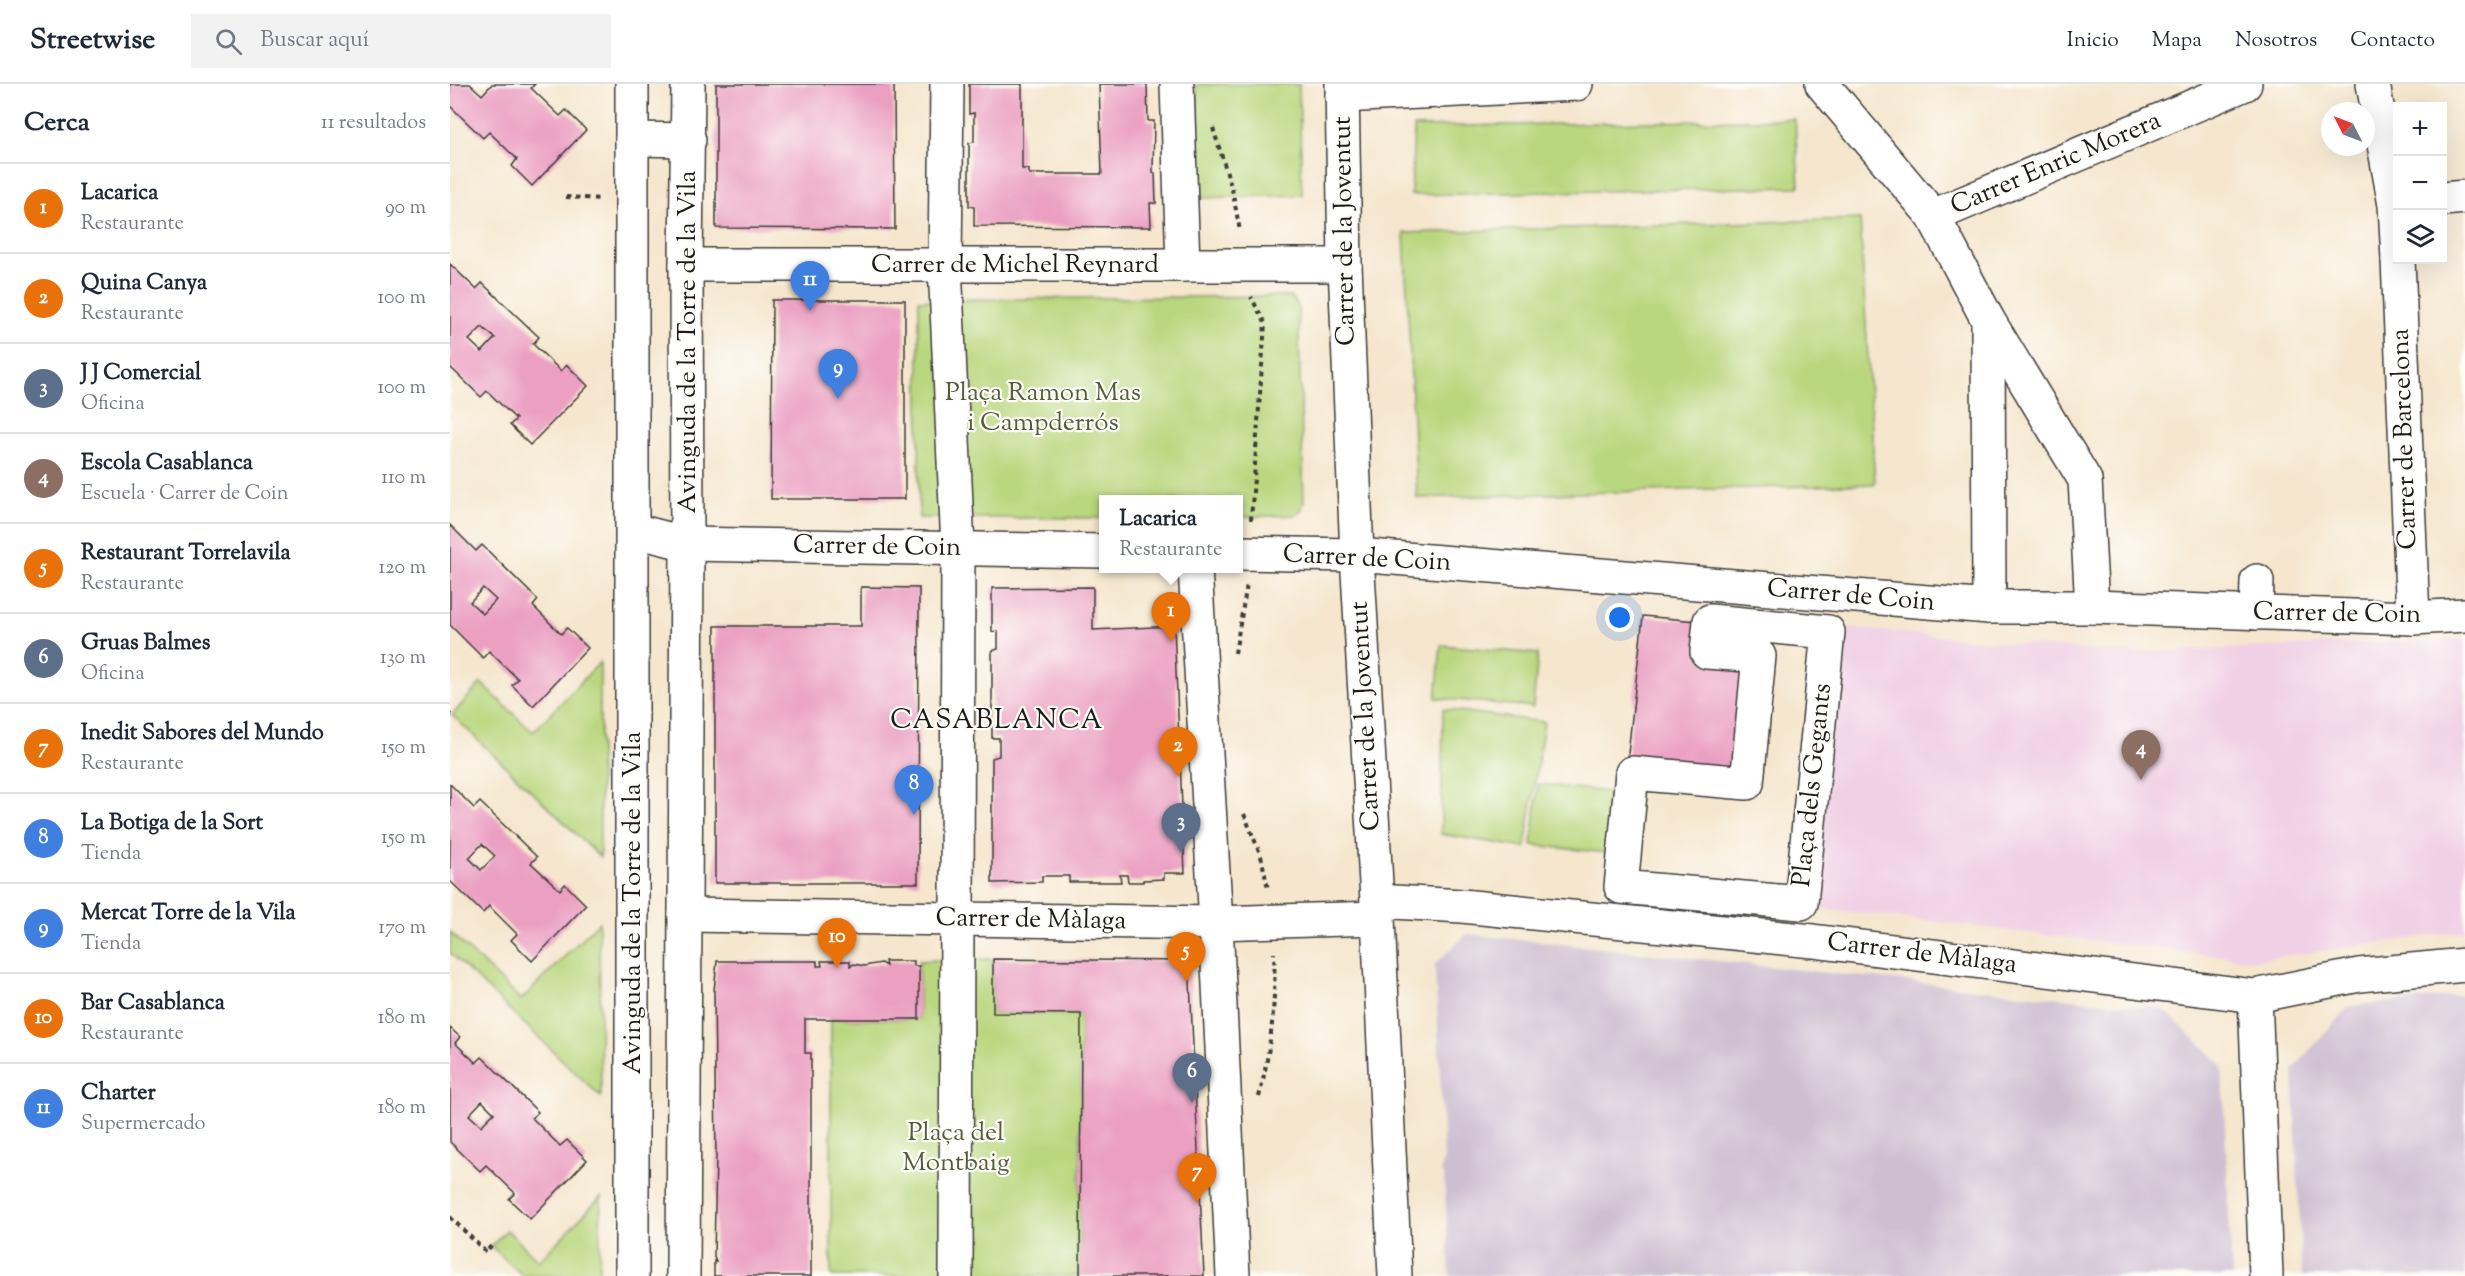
<!DOCTYPE html>
<html lang="es">
<meta charset="utf-8">
<style>
body{margin:0;font-family:"Sorts Mill Goudy",serif;background:#f2f2f3;color:#1f2937}
.controls{position:absolute;right:18px;top:18px;display:grid;overflow:hidden;border-radius:0px;box-shadow:0 6px 24px #0002}
.controls button{width:54px;height:54px;display:grid;place-items:center;padding:0;border:0;border-bottom:2px solid #e0e1e3;background:#fff;color:#1f2937;font:30px sans-serif}
.compass{position:absolute;left:1871px;top:18px;width:54px;height:54px;border-radius:50%;background:#fff;box-shadow:0 6px 24px #0002;rotate:312deg}
.you{position:absolute;left:1170px;top:534px;width:21px;height:21px;margin:-15px;border:4px solid #fff;border-radius:50%;background:#1a73e8;box-shadow:0 0 0 9px #1a73e833}
.badge{display:grid;place-items:center;width:39px;height:39px;border-radius:50%;background:#0f766e;color:#fff;font-size:20px;font-weight:700}
.pin{position:absolute;translate:-50% -50px;filter:drop-shadow(0 2px 3px #0008)}
.pin::after{content:'';position:absolute;top:32px;width:21px;height:18px;background:inherit;clip-path:polygon(0 0,100% 0,50% 100%)}
.popup{position:absolute;left:649px;top:411px;width:144px;height:78px;box-sizing:border-box;display:grid;place-content:center;border-radius:0px;background:#fff;filter:drop-shadow(0 2px 4px #0005);font-size:20px;white-space:nowrap;color:#747a83}
.popup b{font-size:22px;color:#1f2937}
.popup::after{content:'';position:absolute;left:50%;top:100%;margin-left:-12px;border:12px solid transparent;border-top-color:#fff}
.list{margin:0;padding:0;list-style:none}
h2{display:flex;justify-content:space-between;align-items:center;height:78px;margin:0;padding:0 24px;font-size:26px}
h2 small{font-size:20px;font-weight:400;color:#747a83}
.list li{display:grid;grid-template-columns:39px 1fr auto;gap:18px;align-items:center;box-sizing:border-box;height:90px;padding:0 24px;border-top:2px solid #e0e1e3}
.list b{display:block;font-size:22px;white-space:nowrap}
.list p{margin:0;font-size:20px;white-space:nowrap;color:#747a83}
.list em{font-size:20px;font-style:normal;color:#747a83}
.icon{flex:none;width:33px;height:33px;fill:none;stroke:currentColor;stroke-width:2;stroke-linecap:round;stroke-linejoin:round}
.map{position:relative;flex:none;width:2015px;height:1192px;overflow:hidden}
header{display:flex;align-items:center;gap:36px;box-sizing:border-box;height:84px;padding:0 30px;background:#fff;border-bottom:2px solid #e0e1e3}
header strong{font-size:28px}
nav{display:flex;gap:33px;margin-inline-start:auto;font-size:21px}
.search{width:420px;height:54px;background:#f2f2f3;display:flex;align-items:center;gap:15px;box-sizing:border-box;padding:0 21px;border-radius:0px;color:#747a83;font-size:22px}
main{display:flex}
aside{flex:1;background:#fff}
.map>svg:first-child{display:block}
.built{fill:#f0d0e5}
.industrial{fill:#cebed2}
.green{fill:#b9d77e;stroke:#6a7a4d;stroke-width:1.5}
.building{fill:#eba0c2;fill-rule:evenodd}
.lines{fill:none;stroke-linecap:round;stroke-linejoin:round}
.minor-casing{stroke:#3d3a37;stroke-width:36}
.path{stroke:#3d3a37;stroke-width:4;stroke-dasharray:4.5 4.5;stroke-linecap:butt}
.minor{stroke:#fff;stroke-width:33}
.labels{text-anchor:middle;dominant-baseline:central;stroke-width:4.5;stroke-linejoin:round;paint-order:stroke}
.street-label{font-size:26px;fill:#1c1c1c;stroke:#fdfcf7}
.park-label{font-size:26px;fill:#535d3e;stroke:#fdfcf7}
.neighbourhood-label{font-size:27px;letter-spacing:1.5px;fill:#1c1c1c;stroke:#fdfcf7}
</style>
<header>
<strong>Streetwise</strong>
<div class="search"><svg class="icon" aria-label="search" viewBox="0 0 24 24"><circle cx="10" cy="10" r="6"/><path d="M15 15l6 6"/></svg>Buscar aquí</div>
<nav><a>Inicio</a><a>Mapa</a><a>Nosotros</a><a>Contacto</a></nav>
</header>
<main>
<aside>
<h2>Cerca<small>11 resultados</small></h2>
<ul class="list">
<li><span class="badge" style="background:#e8710a">1</span><div><b>Lacarica</b><p>Restaurante</p></div><em>90 m</em></li>
<li><span class="badge" style="background:#e8710a">2</span><div><b>Quina Canya</b><p>Restaurante</p></div><em>100 m</em></li>
<li><span class="badge" style="background:#5c6f8a">3</span><div><b>J J Comercial</b><p>Oficina</p></div><em>100 m</em></li>
<li><span class="badge" style="background:#8d6e63">4</span><div><b>Escola Casablanca</b><p>Escuela · Carrer de Coin</p></div><em>110 m</em></li>
<li><span class="badge" style="background:#e8710a">5</span><div><b>Restaurant Torrelavila</b><p>Restaurante</p></div><em>120 m</em></li>
<li><span class="badge" style="background:#5c6f8a">6</span><div><b>Gruas Balmes</b><p>Oficina</p></div><em>130 m</em></li>
<li><span class="badge" style="background:#e8710a">7</span><div><b>Inedit Sabores del Mundo</b><p>Restaurante</p></div><em>150 m</em></li>
<li><span class="badge" style="background:#3f7fe0">8</span><div><b>La Botiga de la Sort</b><p>Tienda</p></div><em>150 m</em></li>
<li><span class="badge" style="background:#3f7fe0">9</span><div><b>Mercat Torre de la Vila</b><p>Tienda</p></div><em>170 m</em></li>
<li><span class="badge" style="background:#e8710a">10</span><div><b>Bar Casablanca</b><p>Restaurante</p></div><em>180 m</em></li>
<li><span class="badge" style="background:#3f7fe0">11</span><div><b>Charter</b><p>Supermercado</p></div><em>180 m</em></li>
</ul>
</aside>
<div class="map">
<svg width="2015" height="1192" viewBox="0 0 2015 1192">
<rect width="100%" height="100%" fill="#fdfcf7"/>
<filter id="ink" filterUnits="userSpaceOnUse"><feTurbulence type="fractalNoise" baseFrequency=".0167" numOctaves="2"/><feDisplacementMap in="SourceGraphic" scale="12" xChannelSelector="R" yChannelSelector="G"/><feConvolveMatrix kernelMatrix="1 2 1 2 8 2 1 2 1" color-interpolation-filters="sRGB"/></filter>
<filter id="wash" filterUnits="userSpaceOnUse"><feTurbulence type="fractalNoise" baseFrequency=".008" numOctaves="4" result="noise"/><feDisplacementMap in="SourceGraphic" scale="24" xChannelSelector="R" yChannelSelector="G"/><feGaussianBlur stdDeviation="1.35" result="paint"/><feColorMatrix in="noise" values="0 0 0 0 0 0 0 0 0 0 0 0 0 0 0 0 0 1.4 0 .05"/><feComposite in="paint" operator="in"/></filter>
<g filter="url(#wash)">
<rect width="100%" height="100%" fill="#f5e6cd"/>
<!-- built -->
<path class="built" d="M1381,542L1665,569L2015,555V847L1804,876L1354,822Z"/>
<!-- industrial -->
<g class="industrial">
<path d="M1017,850L1713,925L1772,981L1782,1192H1000L994,1091L990,1089L994,1075L985,880Z"/>
<path d="M2015,911V1192H1852L1843,985L1899,922Z"/>
</g>
<!-- green -->
<g class="green">
<path d="M747,0H849L852,111L750,114Z"/>
<path d="M1345,35L1349,103L961,111L964,43Z"/>
<path d="M1410,135L1425,400L967,414L954,149Z"/>
<path d="M834,212L841,213L848,222L854,418L850,428L845,431L789,433V416H654L653,434H469V216Z"/>
<path d="M991,561L1088,570L1083,623L986,614Z"/>
<path d="M150,578V773L2,631L31,599L83,648Z"/>
<path d="M993,625L1094,638L1075,764L991,750Z"/>
<path d="M1088,700L1175,710L1168,770L1082,761Z"/>
<path d="M149,838L151,1013L0,869V848L71,916Z"/>
<path d="M508,875H543V929L631,930L630,1192H381V935H469V877Z"/>
<path d="M151,1113L149,1192H73L41,1162L57,1146L89,1177Z"/>
</g>
<g id="blocks">
<!-- building -->
<g class="building">
<path d="M0,0H20L32,11L42,0H85L81,4L110,32L116,26L136,46L82,102L62,82L67,75L39,48L33,54L0,22Z"/>
<path d="M266,0H444L445,145L266,144Z"/>
<path d="M519,0H572V85H579V90H652L649,0H697L698,37H704L703,89H705L706,119H700L701,143L524,142V123L519,122V59L524,58V29L519,30Z"/>
<path d="M0,180L26,205L32,199L89,253L83,260L111,287L117,281L138,302L80,361L60,341L66,335L37,307L31,313L0,283ZM32,243L45,254L32,268L19,256Z"/>
<path d="M322,216H455V415H321Z"/>
<path d="M0,441L26,467L32,461L88,516L83,522L111,550L117,544L138,564L83,622L62,601L68,595L39,567L33,574L0,541ZM33,504L46,516L33,530L20,518Z"/>
<path d="M411,503L469,504L468,799H265V542H411Z"/>
<path d="M643,503V546L724,542L735,789H714V795L693,796V798H678L677,791H670L671,798H619V792H592V798L542,799V674L549,672V654H542V567L548,565V547L542,548V504Z"/>
<path d="M1193,532L1257,538L1303,577L1293,695L1176,688Z"/>
<path d="M0,700L24,724L30,718L87,773L81,779L110,806L115,800L136,821L82,877L61,856L67,850L39,822L33,829L0,797ZM32,760L45,772L31,786L19,774Z"/>
<path d="M543,875L739,877L754,1192H630L631,930L543,929Z"/>
<path d="M267,877H367V882H372L371,877H400V882L404,880L414,882L431,879L436,882L435,877H464V882H469V935H355V969H361V1192H264V1177L266,1178L264,1173L266,1072L264,907Z"/>
<path d="M0,944L10,953L5,959L26,979L32,973L88,1028L82,1034L110,1062L117,1056L137,1076L80,1135L59,1115L65,1109L36,1081L30,1087L0,1058ZM32,1017L44,1029L31,1042L19,1031Z"/>
</g>
</g>
</g>
<g filter="url(#ink)">
<use href="#blocks" fill-opacity="0" stroke="#3d3a37" stroke-width="1.5"/>
<g class="lines">
<!-- minor casing -->
<g class="minor-casing">
<g id="minor">
<path d="M182,0V1192"/>
<path d="M497,0L495,181L508,464L506,1192"/>
<path d="M727,0L733,181"/>
<path d="M892,0L895,181L907,471L928,834L945,1192"/>
<path d="M1372,0L1483,132L1538,236L1635,396L1642,523"/>
<path d="M1923,0L1945,121L1948,175"/>
<path d="M892,12L1126,0"/>
<path d="M182,55L239,56"/>
<path d="M1992,115L2015,113"/>
<path d="M1483,132L1795,0"/>
<path d="M1948,176L1963,534"/>
<path d="M236,181H895"/>
<path d="M1538,236L1539,523"/>
<path d="M183,446L237,460L654,467"/>
<path d="M789,469L907,471L1539,523H1642L1963,534L2015,531"/>
<path d="M745,484L766,839L783,1192"/>
<path d="M1806,529L1807,497"/>
<path d="M1260,537L1378,548L1351,819L1171,803L1182,689L1297,699L1309,572L1257,568Z"/>
<path d="M927,817L1012,822L1363,857L1805,912L1909,891L2015,881"/>
<path d="M235,831L766,839L928,834"/>
<path d="M1805,912L1816,1192"/>
<path d="M233,1192L237,460L236,181L238,0"/>
</g>
</g>
<!-- path -->
<g class="path">
<path d="M763,44L782,105L790,147"/>
<path d="M116,113L151,115"/>
<path d="M801,436L815,239L801,213"/>
<path d="M785,569L797,500"/>
<path d="M0,631H2"/>
<path d="M794,730L811,772L818,805"/>
<path d="M809,1013C821,965 826,919 824,869"/>
<path d="M0,1133L36,1168L41,1162"/>
</g>
<!-- minor -->
<use href="#minor" class="minor"/>
</g>
</g>
<g class="labels">
<!-- street labels -->
<g class="street-label">
<text transform="translate(1606 80) rotate(-23)">Carrer Enric Morera</text>
<text transform="translate(895 147) rotate(-91)">Carrer de la Joventut</text>
<text x="565" y="181">Carrer de Michel Reynard</text>
<text transform="translate(238 258) rotate(-90)">Avinguda de la Torre de la Vila</text>
<text transform="translate(1955 355) rotate(-92)">Carrer de Barcelona</text>
<text transform="translate(427 463) rotate(1)">Carrer de Coin</text>
<text transform="translate(917 475) rotate(3)">Carrer de Coin</text>
<text transform="translate(1401 512) rotate(5)">Carrer de Coin</text>
<text transform="translate(1887 530) rotate(1)">Carrer de Coin</text>
<text transform="translate(916 632) rotate(-93)">Carrer de la Joventut</text>
<text transform="translate(1363 701) rotate(-84)">Plaça dels Gegants</text>
<text transform="translate(183 819) rotate(-90)">Avinguda de la Torre de la Vila</text>
<text transform="translate(581 836) rotate(1)">Carrer de Màlaga</text>
<text transform="translate(1472 870) rotate(7)">Carrer de Màlaga</text>
</g>
<!-- park labels -->
<g class="park-label">
<text x="593" y="309">Plaça Ramon Mas<tspan x="593" dy="30">i Campderrós</tspan></text>
<text x="506" y="1049">Plaça del<tspan x="506" dy="30">Montbaig</tspan></text>
</g>
<!-- neighbourhood labels -->
<g class="neighbourhood-label">
<text x="547" y="637">CASABLANCA</text>
</g>
</g>
</svg>
<div class="controls">
<button>+</button>
<button>−</button>
<button><svg class="icon" aria-label="layers" viewBox="0 0 24 24"><path d="M12 4l9 5-9 5-9-5zM3 14l9 5 9-5"/></svg></button>
</div>
<svg class="compass" viewBox="-18 -18 36 36"><path d="M0-13l5 13h-10z" fill="#e53935"/><path d="M0 13l5-13h-10z" fill="#747a83"/></svg>
<div class="you"></div>
<div class="pin badge" style="left:721px;top:558px;background:#e8710a">1</div>
<div class="popup"><b>Lacarica</b>Restaurante</div>
<div class="pin badge" style="left:728px;top:693px;background:#e8710a">2</div>
<div class="pin badge" style="left:731px;top:769px;background:#5c6f8a">3</div>
<div class="pin badge" style="left:1691px;top:696px;background:#8d6e63">4</div>
<div class="pin badge" style="left:736px;top:898px;background:#e8710a">5</div>
<div class="pin badge" style="left:742px;top:1019px;background:#5c6f8a">6</div>
<div class="pin badge" style="left:747px;top:1119px;background:#e8710a">7</div>
<div class="pin badge" style="left:464px;top:731px;background:#3f7fe0">8</div>
<div class="pin badge" style="left:388px;top:315px;background:#3f7fe0">9</div>
<div class="pin badge" style="left:387px;top:884px;background:#e8710a">10</div>
<div class="pin badge" style="left:360px;top:227px;background:#3f7fe0">11</div>
</div>
</main>
